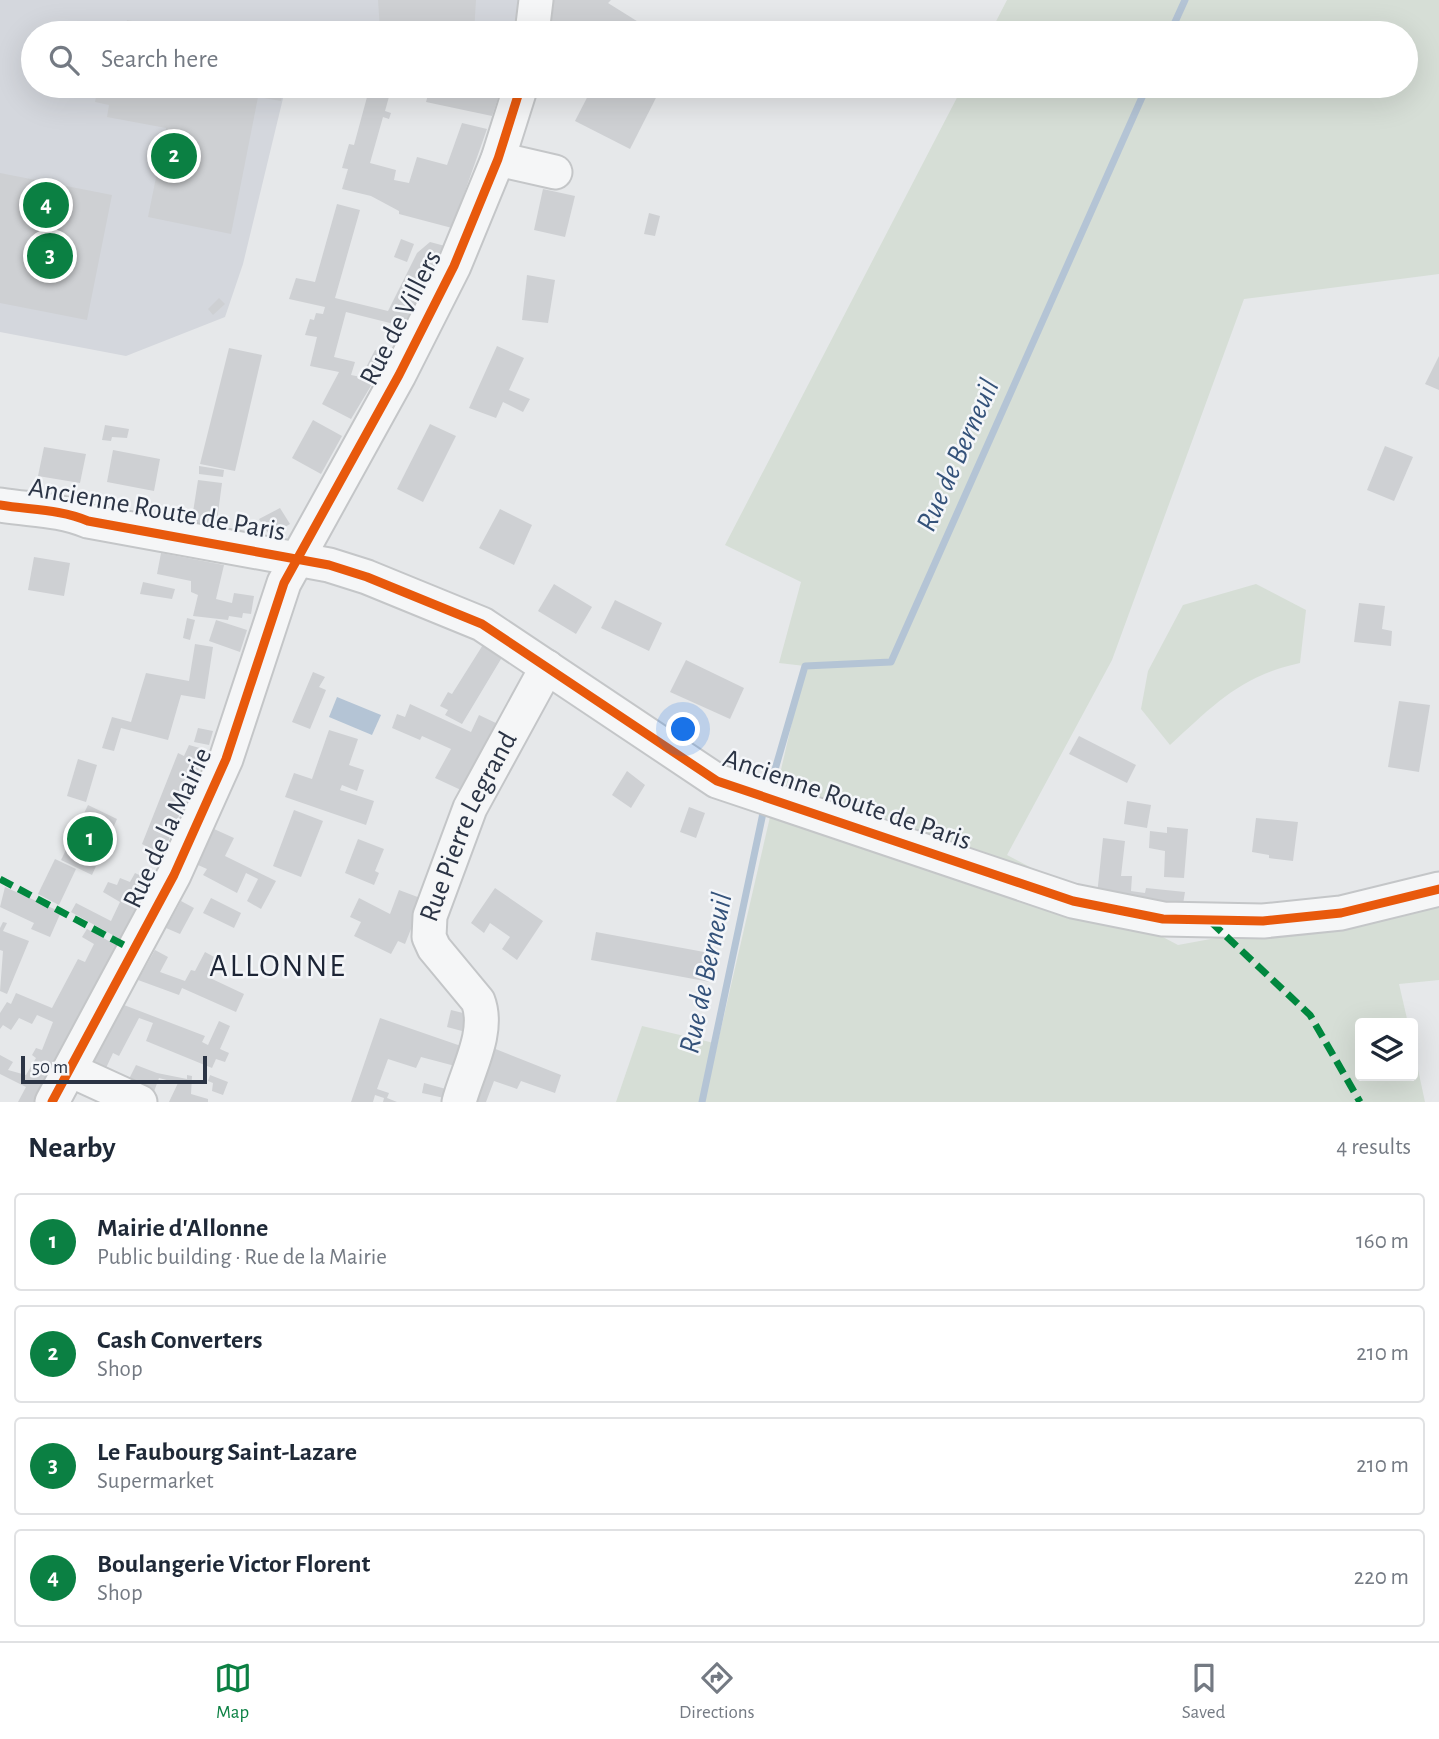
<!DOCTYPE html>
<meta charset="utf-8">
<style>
body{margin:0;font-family:"Alegreya Sans",sans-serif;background:#f2f2f3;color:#1f2937}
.controls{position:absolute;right:21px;bottom:21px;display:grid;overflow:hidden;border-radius:7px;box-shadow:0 7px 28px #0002}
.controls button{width:63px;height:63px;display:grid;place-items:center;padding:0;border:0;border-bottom:2px solid #e0e1e3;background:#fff;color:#1f2937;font:35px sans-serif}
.scale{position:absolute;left:21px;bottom:18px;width:186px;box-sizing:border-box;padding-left:7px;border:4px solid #2b3445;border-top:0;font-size:19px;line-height:24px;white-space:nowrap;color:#2b3445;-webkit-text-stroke:5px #f4f6f9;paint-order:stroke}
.you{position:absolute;left:684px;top:730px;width:24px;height:24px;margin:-18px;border:5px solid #fff;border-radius:50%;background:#1a73e8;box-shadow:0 0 0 10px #1a73e833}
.badge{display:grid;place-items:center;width:46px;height:46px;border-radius:50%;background:#0b8043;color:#fff;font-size:23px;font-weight:700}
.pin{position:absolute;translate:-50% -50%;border:4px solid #fff;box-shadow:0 2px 7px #0006}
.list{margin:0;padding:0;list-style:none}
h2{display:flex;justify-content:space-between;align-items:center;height:91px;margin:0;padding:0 28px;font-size:30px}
h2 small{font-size:23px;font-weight:400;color:#747a83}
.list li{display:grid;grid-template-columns:46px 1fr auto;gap:21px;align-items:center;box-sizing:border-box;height:98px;margin:0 14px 14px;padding:0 14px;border:2px solid #e0e1e3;border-radius:7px}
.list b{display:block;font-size:26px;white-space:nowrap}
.list p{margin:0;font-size:23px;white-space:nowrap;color:#747a83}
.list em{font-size:23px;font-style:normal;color:#747a83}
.icon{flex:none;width:38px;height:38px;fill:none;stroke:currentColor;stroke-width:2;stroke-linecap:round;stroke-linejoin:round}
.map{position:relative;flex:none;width:1439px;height:1102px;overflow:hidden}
.search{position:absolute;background:#fff;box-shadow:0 7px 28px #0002;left:21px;right:21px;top:21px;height:77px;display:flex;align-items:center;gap:18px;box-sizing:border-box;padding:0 24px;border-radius:38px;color:#747a83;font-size:26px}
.sheet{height:539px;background:#fff}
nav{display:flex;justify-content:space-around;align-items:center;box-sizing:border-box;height:98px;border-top:2px solid #e0e1e3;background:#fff;font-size:19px;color:#747a83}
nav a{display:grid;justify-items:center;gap:4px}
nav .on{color:#0b8043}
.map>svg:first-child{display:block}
.built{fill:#d4d7dd}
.green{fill:#d6ded6}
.water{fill:#b4c4d5}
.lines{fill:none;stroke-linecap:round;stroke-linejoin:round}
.stream{stroke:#b4c4d5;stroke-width:7}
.building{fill:#ced0d3}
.minor-casing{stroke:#c4c6c8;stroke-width:37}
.minor{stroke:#f5f6f7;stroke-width:33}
.quiet{stroke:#00873e;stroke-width:7;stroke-dasharray:14 7;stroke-linecap:butt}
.cycleway-casing{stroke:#f4f6f9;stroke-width:13}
.cycleway{stroke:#e8590c;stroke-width:9}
.labels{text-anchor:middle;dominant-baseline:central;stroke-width:5;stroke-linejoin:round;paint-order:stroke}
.street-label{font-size:28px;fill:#2b3445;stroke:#f4f6f9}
.water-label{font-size:30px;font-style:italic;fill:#34527a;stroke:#f4f6f9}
.quarter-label{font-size:32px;letter-spacing:2px;fill:#1d2536;stroke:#f4f6f9}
</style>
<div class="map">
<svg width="1439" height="1102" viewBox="0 0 1439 1102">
<rect width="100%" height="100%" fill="#e6e8ea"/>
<!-- built -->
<path class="built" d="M0,0H539L537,33H33V86H286L243,264L225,317L126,356L0,332Z"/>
<!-- green -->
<g class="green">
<path d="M1007,0H1439V274L1244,299L1112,660L1007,855L1178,945L1439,897V980L1399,984L1408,1023H1360V1076H1413V1046L1425,1102H704L805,666L779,663L801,582L725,545L963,86H1406V33H990Z"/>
<path d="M1256,584L1306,610L1300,663C1240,676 1213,706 1170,745L1141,709L1148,671L1183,605Z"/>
<path d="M642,1026L714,1043L702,1102H616Z"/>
</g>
<!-- water -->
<path class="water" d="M337,697L381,715L372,735L329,717Z"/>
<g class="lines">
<!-- stream -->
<g class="stream">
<path d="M1170,33L1185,0"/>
<path d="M774,773L805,666L891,662L1147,86"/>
<path d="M702,1102L763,813"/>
</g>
</g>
<!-- building -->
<g class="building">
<path d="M378,0H476L474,33L380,30Z"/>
<path d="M551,0H611L608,3L656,33H597L583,28L582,33H568L569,26L549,23Z"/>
<path d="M127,20L188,32V33H124Z"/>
<path d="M824,23L844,28L843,33H822Z"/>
<path d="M98,86H284L281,101L258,97L231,234L148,217L166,128L107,117L109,105L95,102Z"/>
<path d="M370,86H392L385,111L391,113L389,119L383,117L370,163L396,170L394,180L409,183L417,157L447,165L462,123L487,129L452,228L399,214V211L371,196L342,189L348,169L342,168L349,144L354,145Z"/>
<path d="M412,86H455L499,95L492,116L426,102L428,95L411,91Z"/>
<path d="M593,86H662L630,149L575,121Z"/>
<path d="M0,173L112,195L87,320L0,303Z"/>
<path d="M543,189L575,196L565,237L534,230Z"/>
<path d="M337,204L360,210L335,298L388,311L417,253L430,242L445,246L406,327L346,312L334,357L355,362L351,375L361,377L375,350L390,354L351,419L322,404L339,372L310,366L317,337L305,335L310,319L314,320L316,313L323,314L325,307L289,299L296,278L315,282Z"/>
<path d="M649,213L660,216L655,236L644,234Z"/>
<path d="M401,239L414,244L407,262L394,257Z"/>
<path d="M527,275L555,280L548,323L522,320Z"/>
<path d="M219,298L225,304L213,315L208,309Z"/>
<path d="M497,346L524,358L509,390L530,399L523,412L503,402L496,418L469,408Z"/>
<path d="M229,348L262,355L235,471L200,464Z"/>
<path d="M1439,356V390L1425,384Z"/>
<path d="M313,420L342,436L321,474L292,458Z"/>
<path d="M430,424L456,436L423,502L397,489Z"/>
<path d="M105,425L129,429L127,438L112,437L111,441L102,440Z"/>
<path d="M1385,446L1413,457L1394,501L1367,490Z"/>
<path d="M44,447L86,454L80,483L38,476Z"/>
<path d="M113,450L160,459L154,491L107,482Z"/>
<path d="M199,466L224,470L223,477L199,474Z"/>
<path d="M198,480L222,483L216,528L191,525Z"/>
<path d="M280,508L290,524L270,536L259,519Z"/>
<path d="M500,509L532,525L514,565L479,548Z"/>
<path d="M161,553L224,565L216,599L232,603L234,593L254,596L251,614L243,613L242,618L229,616L228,620L193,616L198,595L191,592V581L157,574Z"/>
<path d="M34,557L70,563L64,596L28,590Z"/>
<path d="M143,582L175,589L172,599L140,594Z"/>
<path d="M554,584L592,607L576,634L538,611Z"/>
<path d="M615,600L662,623L649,651L601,628Z"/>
<path d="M1359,603L1385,606L1382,629L1392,631L1391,646L1354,642Z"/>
<path d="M187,618L195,620L190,640L183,638Z"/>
<path d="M216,620L247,630L240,652L209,641Z"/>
<path d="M486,640L504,654L462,724L445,715L448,710L440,706L448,692L452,694Z"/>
<path d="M195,644L213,647L205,699L181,695L168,740L121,728L114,751L102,748L112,717L131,722L146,673L189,681Z"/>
<path d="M686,660L744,688L730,719L670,692Z"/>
<path d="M313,672L325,677L319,687L326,690L310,729L292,722Z"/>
<path d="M1399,701L1430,705L1419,772L1388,767Z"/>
<path d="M410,704L471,732L479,715L498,724L461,790L435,778L451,749L422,736L420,740L392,728L397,714L405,717Z"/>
<path d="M198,728L213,731L209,745L194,742Z"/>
<path d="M329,730L358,739L349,765L364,770L357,791L342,785L340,790L374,801L366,825L285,797L294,773L312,779Z"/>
<path d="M1079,736L1136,765L1127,783L1069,754Z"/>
<path d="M189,745L207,750L161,858L146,851L148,847L142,844L178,753L184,756Z"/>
<path d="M78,759L97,765L86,802L67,796Z"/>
<path d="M627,771L645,785L631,808L612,795Z"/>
<path d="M1127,801L1151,805L1147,828L1124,824Z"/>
<path d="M88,805L117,819L92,875L61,860Z"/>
<path d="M689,807L705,813L696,838L680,832Z"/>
<path d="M294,810L323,821L301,877L273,866Z"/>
<path d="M1256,818L1298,822L1293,861L1269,858V855L1252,852Z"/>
<path d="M1167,827L1188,829L1184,878L1164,877L1165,851L1149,848L1150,831L1167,833Z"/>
<path d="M214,829L234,838L225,856L276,881L261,909L247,901L258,879L246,873L237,893L203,875L207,869L198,865Z"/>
<path d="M1103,838L1125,841L1121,876H1132L1131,891L1145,893L1146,888L1185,892L1183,904L1097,895Z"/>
<path d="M358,839L384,849L375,871L379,873L374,885L345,873Z"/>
<path d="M55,859L76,869L59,905L38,894Z"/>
<path d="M135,873L150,880L120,939L71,912L76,903L111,921L120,902L103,892L108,882L117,885L120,878L130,882Z"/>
<path d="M5,887L61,912L50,937L31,929L34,923L0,907Z"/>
<path d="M495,888L543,921L517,960L502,949L510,937L490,923L484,933L471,923Z"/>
<path d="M399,890L423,899L405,944L398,941L391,954L354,936L361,922L350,917L359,898L390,914Z"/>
<path d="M211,898L241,913L234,928L203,913Z"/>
<path d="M181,901L194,908L180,934L166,928Z"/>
<path d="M3,922L7,923L3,931L29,941L7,994L0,991L3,951L0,950V928Z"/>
<path d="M87,929L116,945L72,1029L58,1065L54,1063L34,1102H18L26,1087L0,1074V1055L13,1062L8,1070L26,1075L36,1058L32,1055L36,1048L42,1050L53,1022L37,1015L32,1024L19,1018L11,1030L3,1025L0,1029V1013L7,1002L11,1004L16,993L52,1008L78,959L85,962L94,944L82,937Z"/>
<path d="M596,932L715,954L710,982L591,960Z"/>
<path d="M155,950L168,957L160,972L185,981L191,970L195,971L205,952L218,959L210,978L244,994L236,1012L182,988L179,995L138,980Z"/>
<path d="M124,1005L205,1036L202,1042L208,1045L219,1021L230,1026L220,1049L229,1053L225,1062L216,1059L212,1068L146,1041L153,1023L139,1018L119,1056L113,1053L106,1068L111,1070L107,1077L96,1072L93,1061Z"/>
<path d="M451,1010L467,1014L462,1031L447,1027Z"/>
<path d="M380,1018L461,1046L455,1066L421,1057L416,1068L388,1059L377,1089L389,1093L387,1098L397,1102H383L384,1098L375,1095L373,1102H351Z"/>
<path d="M488,1046L561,1075L555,1093L521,1081L517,1089L494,1081L486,1102H468Z"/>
<path d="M136,1065L157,1073L187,1079V1075L192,1076L191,1094L208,1099V1102H169L178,1083L159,1078L152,1097L126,1085Z"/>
<path d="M210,1075L228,1082L223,1095L212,1091L213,1083L208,1081Z"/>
<path d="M424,1083L446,1089L444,1098L422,1093Z"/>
</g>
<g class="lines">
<!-- minor casing -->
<g class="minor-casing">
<g id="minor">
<path d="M532,33L536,0"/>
<path d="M498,159L555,172"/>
<path d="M0,505C30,510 60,509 88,521L329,565L367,577L482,624L717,781L1073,901L1163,919L1263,921L1341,913L1439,889"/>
<path d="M70,1070L140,1102"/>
<path d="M52,1102L174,875L226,759L284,583L399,375L454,266L498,159L521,86"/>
<path id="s1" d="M459,1102C467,1071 490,1032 478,1001L434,948L429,937L430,916L470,808L547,667"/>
</g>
</g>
<!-- minor -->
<use href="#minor" class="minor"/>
<!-- quiet -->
<g class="quiet">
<path d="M0,879L135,951"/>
<path d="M1211,922L1310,1015L1360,1102"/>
</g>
<!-- cycleway casing -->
<g class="cycleway-casing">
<g id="cycleway">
<path d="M0,505C30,510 60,509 88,521L329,565L367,577L482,624L717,781L1073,901L1163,919L1263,921L1341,913L1439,889"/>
<path d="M52,1102L174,875L226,759L284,583L399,375L454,266L498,159L521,86"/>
</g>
</g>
<!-- cycleway -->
<use href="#cycleway" class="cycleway"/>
</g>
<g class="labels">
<!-- street labels -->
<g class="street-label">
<text transform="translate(401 318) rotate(-63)">Rue de Villers</text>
<text transform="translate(157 510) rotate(10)">Ancienne Route de Paris</text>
<text transform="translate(847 800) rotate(19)">Ancienne Route de Paris</text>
<text transform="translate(168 828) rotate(-65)">Rue de la Mairie</text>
<text stroke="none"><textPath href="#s1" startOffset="304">Rue Pierre Legrand</textPath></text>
</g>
<!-- water labels -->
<g class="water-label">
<text transform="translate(958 455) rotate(-66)">Rue de Berneuil</text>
<text transform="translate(706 973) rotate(-78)">Rue de Berneuil</text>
</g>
<!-- quarter labels -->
<g class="quarter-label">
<text x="278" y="966">ALLONNE</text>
</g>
</g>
</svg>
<div class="controls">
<button><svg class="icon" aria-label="layers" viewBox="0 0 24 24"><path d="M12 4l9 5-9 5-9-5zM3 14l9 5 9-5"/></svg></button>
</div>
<div class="scale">50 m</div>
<div class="you"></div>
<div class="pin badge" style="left:90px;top:839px">1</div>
<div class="pin badge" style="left:174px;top:156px">2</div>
<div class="pin badge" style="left:50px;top:256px">3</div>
<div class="pin badge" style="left:46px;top:205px">4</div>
<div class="search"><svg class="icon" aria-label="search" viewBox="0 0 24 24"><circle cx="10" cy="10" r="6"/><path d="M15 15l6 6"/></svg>Search here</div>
</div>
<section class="sheet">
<h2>Nearby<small>4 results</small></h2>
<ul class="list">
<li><span class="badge">1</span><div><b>Mairie d'Allonne</b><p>Public building · Rue de la Mairie</p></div><em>160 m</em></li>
<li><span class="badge">2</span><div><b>Cash Converters</b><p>Shop</p></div><em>210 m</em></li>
<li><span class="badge">3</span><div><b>Le Faubourg Saint-Lazare</b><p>Supermarket</p></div><em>210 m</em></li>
<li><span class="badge">4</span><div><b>Boulangerie Victor Florent</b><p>Shop</p></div><em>220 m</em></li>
</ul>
</section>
<nav>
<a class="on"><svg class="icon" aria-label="map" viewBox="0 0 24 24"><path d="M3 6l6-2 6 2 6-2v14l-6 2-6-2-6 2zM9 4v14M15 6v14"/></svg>Map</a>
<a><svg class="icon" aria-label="directions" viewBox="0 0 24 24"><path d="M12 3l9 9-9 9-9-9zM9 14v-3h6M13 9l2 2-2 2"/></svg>Directions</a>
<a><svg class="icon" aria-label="saved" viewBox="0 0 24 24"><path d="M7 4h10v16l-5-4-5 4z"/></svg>Saved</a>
</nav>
